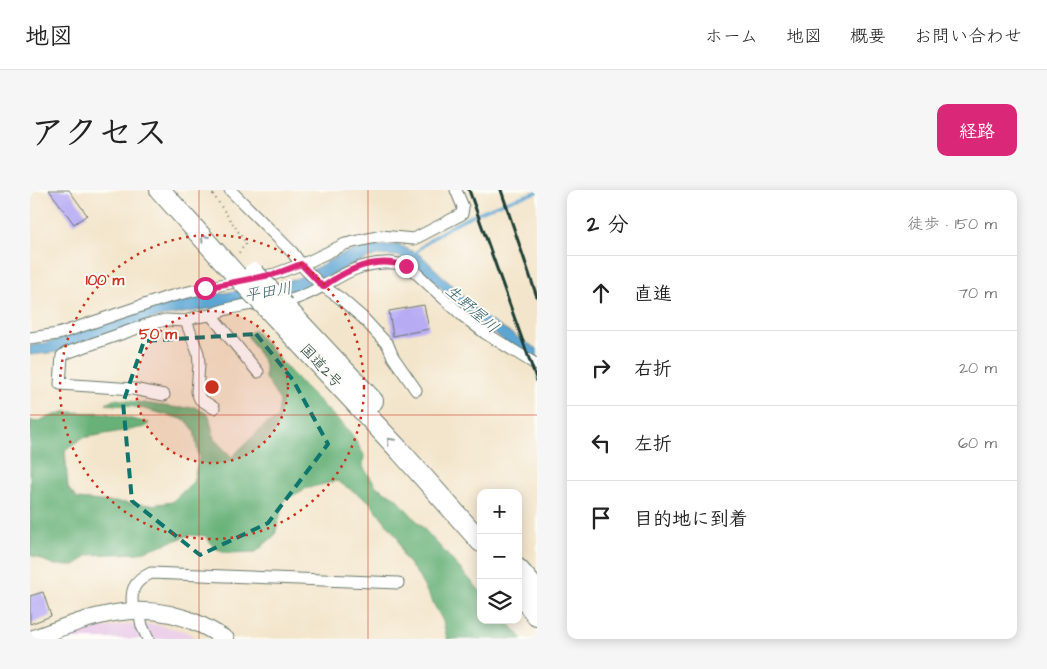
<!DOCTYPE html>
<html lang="ja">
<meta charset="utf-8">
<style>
body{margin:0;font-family:"Architects Daughter","Klee One",sans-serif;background:#f6f6f6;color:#222}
.controls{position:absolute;right:15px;bottom:15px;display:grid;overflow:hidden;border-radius:10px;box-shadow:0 2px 12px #0003}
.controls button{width:45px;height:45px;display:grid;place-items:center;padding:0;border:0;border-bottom:1px solid #e0e0e0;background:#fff;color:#222;font:25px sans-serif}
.stop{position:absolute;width:15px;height:15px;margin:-11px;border:4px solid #db2777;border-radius:50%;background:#fff}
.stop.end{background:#db2777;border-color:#fff;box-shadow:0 1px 5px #0008}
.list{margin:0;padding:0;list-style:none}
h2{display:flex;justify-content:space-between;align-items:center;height:65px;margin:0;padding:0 20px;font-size:21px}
h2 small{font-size:16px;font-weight:400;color:#767676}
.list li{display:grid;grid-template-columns:32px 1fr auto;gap:15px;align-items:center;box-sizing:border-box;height:75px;padding:0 20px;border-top:1px solid #e0e0e0}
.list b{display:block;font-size:19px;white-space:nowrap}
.list em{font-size:16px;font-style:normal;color:#767676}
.icon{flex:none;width:28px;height:28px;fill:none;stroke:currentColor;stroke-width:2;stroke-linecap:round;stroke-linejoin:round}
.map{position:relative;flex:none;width:507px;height:449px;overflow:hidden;border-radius:10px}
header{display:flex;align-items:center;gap:30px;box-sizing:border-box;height:70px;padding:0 25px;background:#fff;border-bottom:1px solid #e0e0e0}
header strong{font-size:24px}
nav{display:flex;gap:28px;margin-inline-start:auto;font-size:18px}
.intro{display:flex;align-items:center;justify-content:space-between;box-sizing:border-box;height:120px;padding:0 30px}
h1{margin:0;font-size:35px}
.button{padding:12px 22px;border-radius:10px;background:#db2777;color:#fff;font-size:18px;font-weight:700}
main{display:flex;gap:30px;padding:0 30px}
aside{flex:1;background:#fff;border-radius:10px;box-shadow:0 2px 12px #0003}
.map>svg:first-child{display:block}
.built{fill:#ecd1ea}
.forest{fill:#68b178;stroke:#447756}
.water{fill:#5da6d4;stroke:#3e7284}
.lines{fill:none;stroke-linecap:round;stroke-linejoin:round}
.stream{stroke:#5da6d4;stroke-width:3}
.building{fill:#b7abf4}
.street-casing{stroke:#697869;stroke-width:13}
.secondary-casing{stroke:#697869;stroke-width:18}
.highway-casing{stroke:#697869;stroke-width:22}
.path{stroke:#697869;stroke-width:2;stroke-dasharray:1 4;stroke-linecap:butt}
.street{stroke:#fff;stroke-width:11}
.secondary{stroke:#fff;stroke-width:16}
.highway{stroke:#fff;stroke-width:20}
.rail{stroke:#1f3d34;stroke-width:3}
.highway-bridge-casing{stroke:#697869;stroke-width:22;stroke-linecap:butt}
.highway-bridge{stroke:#fff;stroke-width:20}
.oneway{stroke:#8f9e9a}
.route{stroke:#db2777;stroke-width:6}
.marked{fill:none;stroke:#0f766e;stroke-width:4;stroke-dasharray:10 6;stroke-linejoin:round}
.grid{fill:none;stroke:#c8321e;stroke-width:1;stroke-opacity:0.55}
.ring{fill:none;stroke:#c8321e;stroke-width:2.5;stroke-dasharray:2.5 5}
.labels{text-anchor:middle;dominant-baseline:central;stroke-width:4;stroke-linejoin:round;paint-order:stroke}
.street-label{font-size:15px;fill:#1f3d34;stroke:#fdfcf7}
.water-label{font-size:16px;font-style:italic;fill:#35626c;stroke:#fdfcf7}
.centre{fill:#c8321e;stroke:#fdfcf7;stroke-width:2.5}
.ring-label{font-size:15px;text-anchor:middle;font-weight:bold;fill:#c8321e;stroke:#fdfcf7;stroke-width:4;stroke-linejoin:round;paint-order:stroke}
</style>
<header>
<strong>地図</strong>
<nav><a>ホーム</a><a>地図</a><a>概要</a><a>お問い合わせ</a></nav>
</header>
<div class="intro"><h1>アクセス</h1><a class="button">経路</a></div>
<main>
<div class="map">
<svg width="507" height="449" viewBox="0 0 507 449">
<rect width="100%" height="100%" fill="#fdfcf7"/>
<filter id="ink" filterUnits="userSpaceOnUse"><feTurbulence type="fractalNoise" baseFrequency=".02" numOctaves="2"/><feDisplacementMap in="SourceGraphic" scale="10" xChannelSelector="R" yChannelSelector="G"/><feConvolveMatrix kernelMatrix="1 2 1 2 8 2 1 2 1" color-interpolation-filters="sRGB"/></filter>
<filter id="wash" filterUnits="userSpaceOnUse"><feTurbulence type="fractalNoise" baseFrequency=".0096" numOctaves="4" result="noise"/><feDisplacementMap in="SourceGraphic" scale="20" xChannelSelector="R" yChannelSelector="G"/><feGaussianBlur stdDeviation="1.12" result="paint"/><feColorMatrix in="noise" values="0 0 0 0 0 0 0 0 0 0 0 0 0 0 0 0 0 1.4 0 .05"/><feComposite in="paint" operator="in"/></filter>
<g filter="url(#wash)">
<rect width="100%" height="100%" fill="#f3e5cb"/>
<!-- built -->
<path class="built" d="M101,434L128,435L154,441L168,449H35L65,439Z"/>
<!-- forest -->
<path class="forest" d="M224,140L264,186L321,243L334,265L333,277L347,297L366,308L451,402V430H476L493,449H417L413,431L387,384L373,366L368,348L339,311L307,291L277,298L254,310L245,345L226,362L199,363L184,358L176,346L160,345L109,363L58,365L46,375H25L0,365V230L5,232L34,222L75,223L119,233L115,237L52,248L35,260L38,298L47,309L121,315L142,312L163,292L169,268L164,240L156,230L107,217L76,214L85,209L149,218L165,217L179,225L184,249L202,267L236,234L247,229L250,211L235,188V174L217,145Z"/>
<!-- water -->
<path class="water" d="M369,55L392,66L454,127L507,159V171L473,150L437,121L383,73L368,66L347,65L320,75L273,100L202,115L129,127L28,162L0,165V156L20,152L108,120L266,89L310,65L339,56Z"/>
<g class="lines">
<!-- stream -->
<path class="stream" d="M383,66C409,35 468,13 507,2"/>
</g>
<g id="blocks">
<!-- building -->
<g class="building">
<path d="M19,0H39L57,25L44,34Z"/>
<path d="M394,115L399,139L363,146L359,121Z"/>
<path d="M13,402L21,426L0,434V406Z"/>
</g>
</g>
</g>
<g filter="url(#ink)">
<use href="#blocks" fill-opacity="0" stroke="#697869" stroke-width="1"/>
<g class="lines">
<!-- street casing -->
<g class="street-casing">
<g id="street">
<path d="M200,0L262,62L274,78L291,95L310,108L333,128L358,155L363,167L386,200"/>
<path d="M181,125C196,117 227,113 245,111C251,110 258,111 264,109C298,99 315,75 353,73C366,72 374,74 385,82L433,126L455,143L507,175"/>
<path d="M156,131L168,163L169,174L167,202L170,209L184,218"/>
<path d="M0,148L28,144L138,107L175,98L245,84L280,71L315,54L351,46L384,49L432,24L433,17L426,0"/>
<path d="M134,205L103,199L30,194L32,166L36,163L122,133L136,130L156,131L166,127L181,125L228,182"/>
<path d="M103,420C100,400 103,392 121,383L368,393"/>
<path d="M109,420L112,436L118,449"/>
</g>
</g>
<!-- secondary casing -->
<g class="secondary-casing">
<path id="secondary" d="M1,449C57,428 110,406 169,434C178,438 187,444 196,449"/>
</g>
<!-- highway casing -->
<g class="highway-casing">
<g id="highway">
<path d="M130,0L206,85"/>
<path d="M254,116L343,211"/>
<path d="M239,120L371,262L451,352"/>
<path d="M488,379L507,401"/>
<path d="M488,401L507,426"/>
</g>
</g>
<!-- path -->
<path class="path" d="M180,0L216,53L208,64"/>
<!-- street -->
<use href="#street" class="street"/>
<!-- secondary -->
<use href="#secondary" class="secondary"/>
<!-- highway -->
<use href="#highway" class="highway"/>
<!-- rail -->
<g class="rail">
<path d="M439,0L507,191"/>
<path d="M471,0L507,107"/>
</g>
<!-- highway-bridge casing -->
<g class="highway-bridge-casing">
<g id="highway-bridge">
<path d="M224,83L254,116"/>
<path d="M206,85L239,120"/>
</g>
</g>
<!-- highway-bridge -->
<use href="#highway-bridge" class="highway-bridge"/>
</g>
<!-- one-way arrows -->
<defs><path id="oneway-chevron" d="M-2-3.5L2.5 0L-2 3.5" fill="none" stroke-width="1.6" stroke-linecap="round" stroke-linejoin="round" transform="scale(1.25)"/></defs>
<g class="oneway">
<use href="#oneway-chevron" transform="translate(174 48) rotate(-132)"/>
<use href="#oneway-chevron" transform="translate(360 251) rotate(-133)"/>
</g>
</g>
<g class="lines" filter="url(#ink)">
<!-- route -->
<path class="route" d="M175,98L245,84L271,74L293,97C317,79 346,66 376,76"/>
</g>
<!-- marked area -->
<path class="marked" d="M226,144L263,190L298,254L238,333L170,365L102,311L93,213L114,151Z"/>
<!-- grid -->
<path class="grid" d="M169,0V449M338,0V449M0,225H507"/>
<!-- distance rings -->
<circle cx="182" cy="197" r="76" fill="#c8321e" fill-opacity=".12"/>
<g class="ring">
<circle cx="182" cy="197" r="76"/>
<circle cx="182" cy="197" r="152"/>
</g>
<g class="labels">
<!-- street labels -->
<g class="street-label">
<text transform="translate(291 176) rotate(47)">国道2号</text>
</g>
<!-- water labels -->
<g class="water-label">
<text transform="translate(238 102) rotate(-10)">平田川</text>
<text transform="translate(442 119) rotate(41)">生野屋川</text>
</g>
</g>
<circle cx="182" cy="197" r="8" class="centre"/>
<g class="ring-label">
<text x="75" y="95">100 m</text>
<text x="128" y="149">50 m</text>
</g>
</svg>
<div class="controls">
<button>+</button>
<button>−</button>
<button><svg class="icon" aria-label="layers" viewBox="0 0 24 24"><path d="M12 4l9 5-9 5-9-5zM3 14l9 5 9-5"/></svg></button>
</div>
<div class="stop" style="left:175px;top:98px"></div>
<div class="stop end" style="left:376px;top:76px"></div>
</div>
<aside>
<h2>2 分<small>徒歩 · 150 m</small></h2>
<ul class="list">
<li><svg class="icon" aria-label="ahead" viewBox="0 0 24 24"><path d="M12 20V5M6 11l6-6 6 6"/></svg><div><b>直進</b></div><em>70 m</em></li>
<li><svg class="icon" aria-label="right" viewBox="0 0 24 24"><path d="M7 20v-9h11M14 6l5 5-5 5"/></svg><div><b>右折</b></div><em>20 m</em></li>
<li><svg class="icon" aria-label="left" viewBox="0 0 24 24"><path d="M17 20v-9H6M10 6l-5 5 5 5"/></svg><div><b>左折</b></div><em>60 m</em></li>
<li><svg class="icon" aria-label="arrive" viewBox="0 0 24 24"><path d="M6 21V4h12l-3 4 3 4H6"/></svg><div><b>目的地に到着</b></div></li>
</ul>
</aside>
</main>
